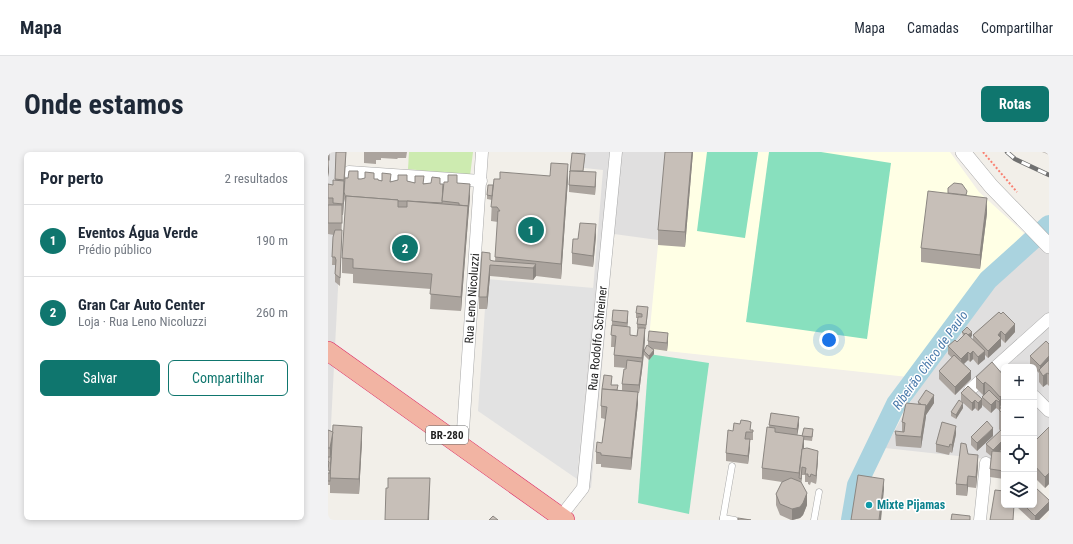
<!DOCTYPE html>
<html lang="pt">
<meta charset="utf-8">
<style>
body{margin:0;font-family:"Roboto Condensed",sans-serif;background:#f2f2f3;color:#1f2937}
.controls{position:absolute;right:12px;bottom:12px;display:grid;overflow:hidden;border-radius:6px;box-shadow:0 2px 6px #0003}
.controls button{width:36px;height:36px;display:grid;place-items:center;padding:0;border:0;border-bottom:1px solid #e0e1e3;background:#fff;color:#1f2937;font:20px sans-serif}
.you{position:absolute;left:501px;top:188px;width:14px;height:14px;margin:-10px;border:3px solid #fff;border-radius:50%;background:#1a73e8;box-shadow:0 0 0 6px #1a73e833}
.badge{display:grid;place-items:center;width:26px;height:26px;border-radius:50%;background:#0f766e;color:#fff;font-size:13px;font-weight:700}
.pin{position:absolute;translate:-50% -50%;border:2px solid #fff;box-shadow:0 1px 4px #0006}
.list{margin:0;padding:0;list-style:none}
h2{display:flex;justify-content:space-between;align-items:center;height:52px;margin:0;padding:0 16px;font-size:17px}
h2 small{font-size:13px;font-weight:400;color:#747a83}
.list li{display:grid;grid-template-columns:26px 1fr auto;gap:12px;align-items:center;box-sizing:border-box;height:72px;padding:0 16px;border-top:1px solid #e0e1e3}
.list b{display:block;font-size:15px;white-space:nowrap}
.list p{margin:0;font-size:13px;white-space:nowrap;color:#747a83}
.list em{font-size:13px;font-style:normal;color:#747a83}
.actions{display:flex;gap:8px;padding:12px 16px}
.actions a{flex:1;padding:9px 0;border:1px solid #0f766e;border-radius:6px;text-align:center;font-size:14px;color:#0f766e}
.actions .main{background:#0f766e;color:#fff}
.icon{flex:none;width:22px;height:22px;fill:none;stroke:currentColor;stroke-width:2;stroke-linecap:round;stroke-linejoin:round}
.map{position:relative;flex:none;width:721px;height:368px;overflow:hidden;border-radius:6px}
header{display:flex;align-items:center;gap:24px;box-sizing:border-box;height:56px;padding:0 20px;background:#fff;border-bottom:1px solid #e0e1e3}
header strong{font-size:19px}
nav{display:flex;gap:22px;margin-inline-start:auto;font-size:14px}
.intro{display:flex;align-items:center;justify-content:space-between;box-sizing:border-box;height:96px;padding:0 24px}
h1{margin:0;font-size:28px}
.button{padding:10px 18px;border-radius:6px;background:#0f766e;color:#fff;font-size:14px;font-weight:700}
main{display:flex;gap:24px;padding:0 24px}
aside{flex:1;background:#fff;border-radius:6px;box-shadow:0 2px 6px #0003}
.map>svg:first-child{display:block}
.residential{fill:#e0dfdf}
.education{fill:#ffffe5}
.grass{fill:#cdebb0}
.pitch{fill:#88e0be}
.parking{fill:#e2e2e2}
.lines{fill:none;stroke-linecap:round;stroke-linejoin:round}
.river{stroke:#aad3df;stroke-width:20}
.service-casing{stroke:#a9a9a9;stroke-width:7}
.minor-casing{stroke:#a9a9a9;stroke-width:13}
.tertiary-casing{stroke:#a9a9a9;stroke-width:16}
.trunk-casing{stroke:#dc2a67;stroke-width:20}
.path{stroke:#fa8072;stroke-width:2;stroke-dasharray:2 2;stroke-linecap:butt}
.service{stroke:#fff;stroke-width:6}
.minor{stroke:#fff;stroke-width:12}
.tertiary{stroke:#fff;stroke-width:15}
.trunk{stroke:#f2b4a3;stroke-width:19}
.rail-casing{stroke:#707070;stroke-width:4.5}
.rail{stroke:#fff;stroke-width:3;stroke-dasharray:9;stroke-linecap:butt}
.wall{fill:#aba49e}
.shaded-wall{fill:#8b8681}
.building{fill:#c7bfb8;stroke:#8b8681}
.culture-dot{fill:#0f9aa8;stroke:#fff;stroke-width:1.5}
.labels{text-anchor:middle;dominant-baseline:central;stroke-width:3;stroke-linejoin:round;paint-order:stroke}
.shield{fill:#fff;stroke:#646464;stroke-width:1}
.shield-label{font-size:11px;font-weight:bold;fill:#222}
.street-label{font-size:12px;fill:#222;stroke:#fff}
.culture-label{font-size:12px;font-weight:bold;fill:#0d838f;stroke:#fff;text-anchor:start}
.water-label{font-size:13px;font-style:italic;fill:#4a7aab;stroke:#fff}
</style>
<header>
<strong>Mapa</strong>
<nav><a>Mapa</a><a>Camadas</a><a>Compartilhar</a></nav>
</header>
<div class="intro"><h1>Onde estamos</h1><a class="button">Rotas</a></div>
<main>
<aside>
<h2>Por perto<small>2 resultados</small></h2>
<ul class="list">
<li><span class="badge">1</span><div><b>Eventos Água Verde</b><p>Prédio público</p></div><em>190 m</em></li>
<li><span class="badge">2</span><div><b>Gran Car Auto Center</b><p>Loja · Rua Leno Nicoluzzi</p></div><em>260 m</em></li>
</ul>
<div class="actions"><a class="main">Salvar</a><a>Compartilhar</a></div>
</aside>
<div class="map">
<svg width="721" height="368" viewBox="0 0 721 368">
<rect width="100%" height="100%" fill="#f2efe9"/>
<!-- residential -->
<g class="residential">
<path d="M0,0H17L0,331Z"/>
<path d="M248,0H339L330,88L286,82L263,336L249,330L275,18L247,15Z"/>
<path d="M721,75V311H706V215H676V309L557,296L625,173L693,100Z"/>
</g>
<!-- education -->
<path class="education" d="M339,0H622L651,40L696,81L634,152L580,225L320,197Z"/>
<!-- grass -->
<path class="grass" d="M81,0H145L142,24L80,17Z"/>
<!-- pitch -->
<g class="pitch">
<path d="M379,0H430L417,86L369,79Z"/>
<path d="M441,0H493L563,11L539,187L418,170Z"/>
<path d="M321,202L381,211L361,362L310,351Z"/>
</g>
<!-- parking -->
<path class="parking" d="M159,127L266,136L249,327L150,259Z"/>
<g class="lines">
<!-- river -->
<path class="river" d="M523,368L529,333L568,252L660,128L721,73"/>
<!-- service casing -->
<g class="service-casing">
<g id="service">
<path d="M395,366L404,314"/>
<path d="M395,368V366L407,368"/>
<path d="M486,368L491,340"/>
</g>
</g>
<!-- minor casing -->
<g class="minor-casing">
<g id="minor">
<path d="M21,20L153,29"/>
<path d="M642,238L721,167"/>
<path d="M706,244L721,259"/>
<path id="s1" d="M134,293L154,0"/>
<path id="s2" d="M230,368L255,336L288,0"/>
<path d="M652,368L658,311"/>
</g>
</g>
<!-- tertiary casing -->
<g class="tertiary-casing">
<path id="tertiary" d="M635,0L663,34L721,94"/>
</g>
<!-- trunk casing -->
<g class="trunk-casing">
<path id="trunk" d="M0,199L237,368"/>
</g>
<!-- path -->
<path class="path" d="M655,0L689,40"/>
<!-- service -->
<use href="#service" class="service"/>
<!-- minor -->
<use href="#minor" class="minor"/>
<!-- tertiary -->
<use href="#tertiary" class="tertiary"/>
<!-- trunk -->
<use href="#trunk" class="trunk"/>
<!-- rail casing -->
<g class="rail-casing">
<path id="rail" d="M679,0L687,7L721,23"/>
</g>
<!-- rail -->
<use href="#rail" class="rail"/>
</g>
<!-- wall -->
<g class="wall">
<path d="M0,0H1V16L0,25Z"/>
<path d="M8,0H18L17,26L33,27H46L50,28L63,30L79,29L87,31L96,32H115L129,31L142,44L133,159L102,157L103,137L25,131V122L14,121V106L18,54L16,47L15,63H14L12,134L7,130V113H4L5,85L6,83L0,82V32L5,33L7,28Z"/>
<path d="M36,0H79L78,6H70L69,7L53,6V8H48V12L36,11Z"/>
<path d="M365,0L357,95L330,93V78Z"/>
<path d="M714,0H721V3L717,1Z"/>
<path d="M257,6L255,19L268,28L267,43L241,40V33Z"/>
<path d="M172,27H240L233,127L208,124L205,128L162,124L159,157H151V145L162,108L167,109L170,70L163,69L164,48L159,47V43L165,33Z"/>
<path d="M638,43L659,61L652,117L593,110V96Z"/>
<path d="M268,84L265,115L244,112V101L250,87Z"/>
<path d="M320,159L318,177H317V188L316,198L320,194V189H340L339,199L325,197L326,202L321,208L316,203L311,241H310V251L303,318L273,315V312H268V300L274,291L277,267L273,266V254L284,233L290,238H294V232L298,216L286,215V203L287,195H283L284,169L300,167L299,174L302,183L309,184L310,176H309V172L310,166H308V161Z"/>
<path d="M671,160L687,180L677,191L673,187V194L660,206L657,203V207L650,213L645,207L642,210L640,208L635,212L643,227L627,243L611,227V219L624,206L620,202V194L629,190L635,184L634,180L644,184L642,185L645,188V183Z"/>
<path d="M721,192V234L719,232L715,235L711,230V221L706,216V215L702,212V204Z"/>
<path d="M676,224V295L671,300H676V334V327L662,325V317L663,304L658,300V292L672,279L671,277V258L668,256L663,261L654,253V255L650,259L647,256L644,259L633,249V241L654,247V245L655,243L648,236V225Z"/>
<path d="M590,250L606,251L598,263L593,296L568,294L567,279L574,280V270L590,252Z"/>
<path d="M635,256L628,267L623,264V260Z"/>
<path d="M443,261L471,273L469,283L474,284L485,281L484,289L476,288V297L490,307L488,332L483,330L482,333L480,332V330H477V323H474L473,330L479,353L475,363L472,366L465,368H463L452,363L448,353V342L454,330L434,327V316L441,275Z"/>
<path d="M721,276V332L717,336L706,325V290Z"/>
<path d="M0,278L34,289L31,342L2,341V333H0L1,314H0Z"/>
<path d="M425,278V288H422V295L420,312L398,309V301L405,279Z"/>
<path d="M628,282L624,301L622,300L621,303L608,300V292Z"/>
<path d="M665,284L649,299L643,293V285Z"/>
<path d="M640,302L650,314L648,336L640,335L639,344L628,343V332Z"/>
<path d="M689,353H706L721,358L711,368H703L689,355Z"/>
</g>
<!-- shaded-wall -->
<g class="shaded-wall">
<path d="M364,0H365L357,95V80Z"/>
<path d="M1,12V20L0,25V17Z"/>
<path d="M240,12V27L233,127V112Z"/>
<path d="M268,20V28L267,43V35Z"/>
<path d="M142,32V44L140,68L133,159V145Z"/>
<path d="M16,40V47L15,63V52Z"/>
<path d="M659,46V61L652,117V103Z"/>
<path d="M268,72V84L265,115V104Z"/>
<path d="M162,101V124L159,157V145Z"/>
<path d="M208,112V124L205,128V116Z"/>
<path d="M300,159V167L299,179V171Z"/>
<path d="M687,172V180L677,191V183Z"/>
<path d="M317,176V188L314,218V206Z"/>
<path d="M673,179V194L660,206V199L670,183Z"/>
<path d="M644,180V184L639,188V184Z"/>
<path d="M340,181V189L339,199V191Z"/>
<path d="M326,198V202L321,208V204Z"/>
<path d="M645,199V207L642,210V202Z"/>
<path d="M657,199V207L650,213V205Z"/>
<path d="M640,200V208L633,215V207Z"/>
<path d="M721,204V212L712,220V214Z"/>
<path d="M314,210V218L311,241V233Z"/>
<path d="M643,219V227L627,243V235Z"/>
<path d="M719,221V232L715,235V224Z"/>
<path d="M657,230V242L655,243V232Z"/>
<path d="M310,240V251L303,318V306Z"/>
<path d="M676,241V253H672V245Z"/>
<path d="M606,243V251L598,263V255Z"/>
<path d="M654,247V255L650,259V251Z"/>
<path d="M647,248V256L644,259V251Z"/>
<path d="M668,248V256L663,261V253Z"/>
<path d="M672,249V257L671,258V250Z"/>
<path d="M635,251V256L628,267V263Z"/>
<path d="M598,253V265L593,296V285Z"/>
<path d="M471,265V273L469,285V277Z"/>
<path d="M628,274V282L624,301V293Z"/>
<path d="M34,275V289L31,342V327Z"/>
<path d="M665,276V284L649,299V291Z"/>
<path d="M5,280V292L2,308V296Z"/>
<path d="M476,284V295L472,326H471V321Z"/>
<path d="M422,287V295L420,312V304Z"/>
<path d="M676,287V295L665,306V298Z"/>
<path d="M490,299V307L488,332V324Z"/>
<path d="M650,303V314L648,336V325Z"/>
<path d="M474,315V323L473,334V327Z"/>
<path d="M721,321V332L717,336V325Z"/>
<path d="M640,324V335L639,344V333Z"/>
<path d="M102,326L101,368H100Z"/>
<path d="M556,327V338L553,368H551Z"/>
<path d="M479,341V353L475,363L472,366L464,368V357Z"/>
<path d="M721,350V358L711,368H707V364Z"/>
</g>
<!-- building -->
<g class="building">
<rect x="0" y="0" width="1" height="8"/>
<path d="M8,0H18L16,28L7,27Z"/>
<path d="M337,0H364L357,80L330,78Z"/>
<path d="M244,1L257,2L255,19H242V20Z"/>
<path d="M223,11L240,12L233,112L167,105L170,59H172L169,55H163L166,27H172V20L222,24Z"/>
<path d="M21,19H30V27H33L37,26V20L46,21V27H50V28L54,29V21L63,22L62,30L70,28V23H79V29L87,31V24H96L95,32L103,31L104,25L112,26V32H115L114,51L79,49H70V48L18,44V46L16,40L17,26H20Z"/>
<path d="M242,19L268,20L267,35L241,33Z"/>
<path d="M120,23H129V31L142,32L140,56V54L131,53V51L114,49L116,30H120Z"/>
<path d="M5,28L16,29L15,52L5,51V46H0V32L5,33Z"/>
<path d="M626,31L634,32L639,39L638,43L620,41V36Z"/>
<path d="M160,33H165L164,44L159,43Z"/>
<path d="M600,39L659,46L652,103L593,96Z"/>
<path d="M18,44L70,48V55H79V49L140,54L133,145L102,142L104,122L25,116V107L14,106Z"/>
<rect x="0" y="53" width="14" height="18"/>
<path d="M252,71L268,72L265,104L244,101L245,87H250Z"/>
<path d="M7,78H14L12,126L7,122L8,108L7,105H4L5,85Z"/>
<path d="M154,100L162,101V108L165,109L208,112L205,116L162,113L159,145H151Z"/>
<path d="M309,154L320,155L318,173L309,172L310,165H314V162L308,161Z"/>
<path d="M285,158L300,159L299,171L284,169Z"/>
<path d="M671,160L673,162L675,160L687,172L677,183L673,179L670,183L673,186L660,199L645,183Z"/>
<path d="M284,173L302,175V183L309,184L310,176H317L314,206L286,203L288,184L283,183Z"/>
<path d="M639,175L644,180L640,183L638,181L637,182L634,180Z"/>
<path d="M321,179L340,181L339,191L320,189Z"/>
<path d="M638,181L657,199L650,205L645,199L642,202L640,200L633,207L620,194L627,188L629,190Z"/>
<path d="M718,189L721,192V204L712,214L702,204Z"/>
<path d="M319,193L326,198L321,204L316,199Z"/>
<path d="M626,203L643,219L627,235L611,219Z"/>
<path d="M299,208L314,210L311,233L294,232L296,217H298Z"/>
<path d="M721,208V222L719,221L715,224L711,218Z"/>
<path d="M664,210L676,224V241L672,245L663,235L657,230L655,232L648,225Z"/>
<path d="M276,223L284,224L283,233H290L289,238L274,237Z"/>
<path d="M640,234L654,247L650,251L647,248L644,251L633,241Z"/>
<path d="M274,237L310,240L303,306L273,303V301L268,300L269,290L274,291L279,255L273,254Z"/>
<path d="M598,238L606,243L598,255V253H594L590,250Z"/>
<path d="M661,238L672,249L671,250L668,248L663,253L654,245Z"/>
<path d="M631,248L635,251L628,263L623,260Z"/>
<path d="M676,249V263L671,258L674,254L672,253Z"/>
<path d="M578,251L598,253L593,285L568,283L567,279L576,280L577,271L574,270Z"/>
<path d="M443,261L471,265L469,277L441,273Z"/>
<path d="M413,268L420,269L423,270L422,278H425V280H418L417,287H422L420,304L398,301L400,278L405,279L406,271L412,272Z"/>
<path d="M659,269L665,276L649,291L643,285Z"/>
<path d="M614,270L628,274L624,293L622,292L621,295L608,292Z"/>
<path d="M5,273L34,275L31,327L2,326Z"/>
<path d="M439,275L447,276V280L476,284L471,321L434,316Z"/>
<path d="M721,275V321L717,325L706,313L708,312L706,310V290Z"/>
<path d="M476,276L485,277L484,285L474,284Z"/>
<path d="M0,278L5,280L2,296H0Z"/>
<path d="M673,278L676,280V287L665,298L658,292Z"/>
<path d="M633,291L638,292L640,302L650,303L648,325L640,324L639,333L628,332Z"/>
<path d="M479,296L490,299L488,324L483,322L482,325L480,324V322H477L478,316L474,315L473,327L471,326L474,297Z"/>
<path d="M664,299L676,300V319L662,317Z"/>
<path d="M0,305H3L2,319L0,318L1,310L0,309Z"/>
<rect x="0" y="321" width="2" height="8"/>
<path d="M530,323L556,327L551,368H523Z"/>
<path d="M60,326H102L100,368H57L58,336H60Z"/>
<path d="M463,326L473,330L479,341L475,351L472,355L464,357L452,352L448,342L454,330Z"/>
<path d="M708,336L721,348V350L707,364L696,353H706V338Z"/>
<path d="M667,338L676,339V353H686L685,368H662Z"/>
<path d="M624,362L642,364V368H623Z"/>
<path d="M165,364L170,368H161Z"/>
<path d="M410,366L423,368H410Z"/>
</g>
<!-- markers -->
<circle class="culture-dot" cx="541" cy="353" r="4"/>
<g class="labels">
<!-- shield labels -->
<rect class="shield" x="98" y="274" width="42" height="18" rx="3"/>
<g class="shield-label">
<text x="119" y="283">BR-280</text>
</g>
<!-- street labels -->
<g class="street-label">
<text stroke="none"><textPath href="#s1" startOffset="147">Rua Leno Nicoluzzi</textPath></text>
<text stroke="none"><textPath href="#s2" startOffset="191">Rua Rodolfo Schreiner</textPath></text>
</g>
<!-- culture labels -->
<g class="culture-label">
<text x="549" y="353">Mixte Pijamas</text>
</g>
<!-- water labels -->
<g class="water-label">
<text transform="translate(602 208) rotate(-54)">Ribeirão Chico de Paulo</text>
</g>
</g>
</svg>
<div class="controls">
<button>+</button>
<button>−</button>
<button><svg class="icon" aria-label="locate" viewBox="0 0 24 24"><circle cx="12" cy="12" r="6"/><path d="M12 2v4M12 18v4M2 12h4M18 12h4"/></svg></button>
<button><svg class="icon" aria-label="layers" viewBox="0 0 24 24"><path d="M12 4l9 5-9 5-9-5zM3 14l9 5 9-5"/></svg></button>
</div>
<div class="you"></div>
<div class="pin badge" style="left:203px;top:78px">1</div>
<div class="pin badge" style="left:77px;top:96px">2</div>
</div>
</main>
